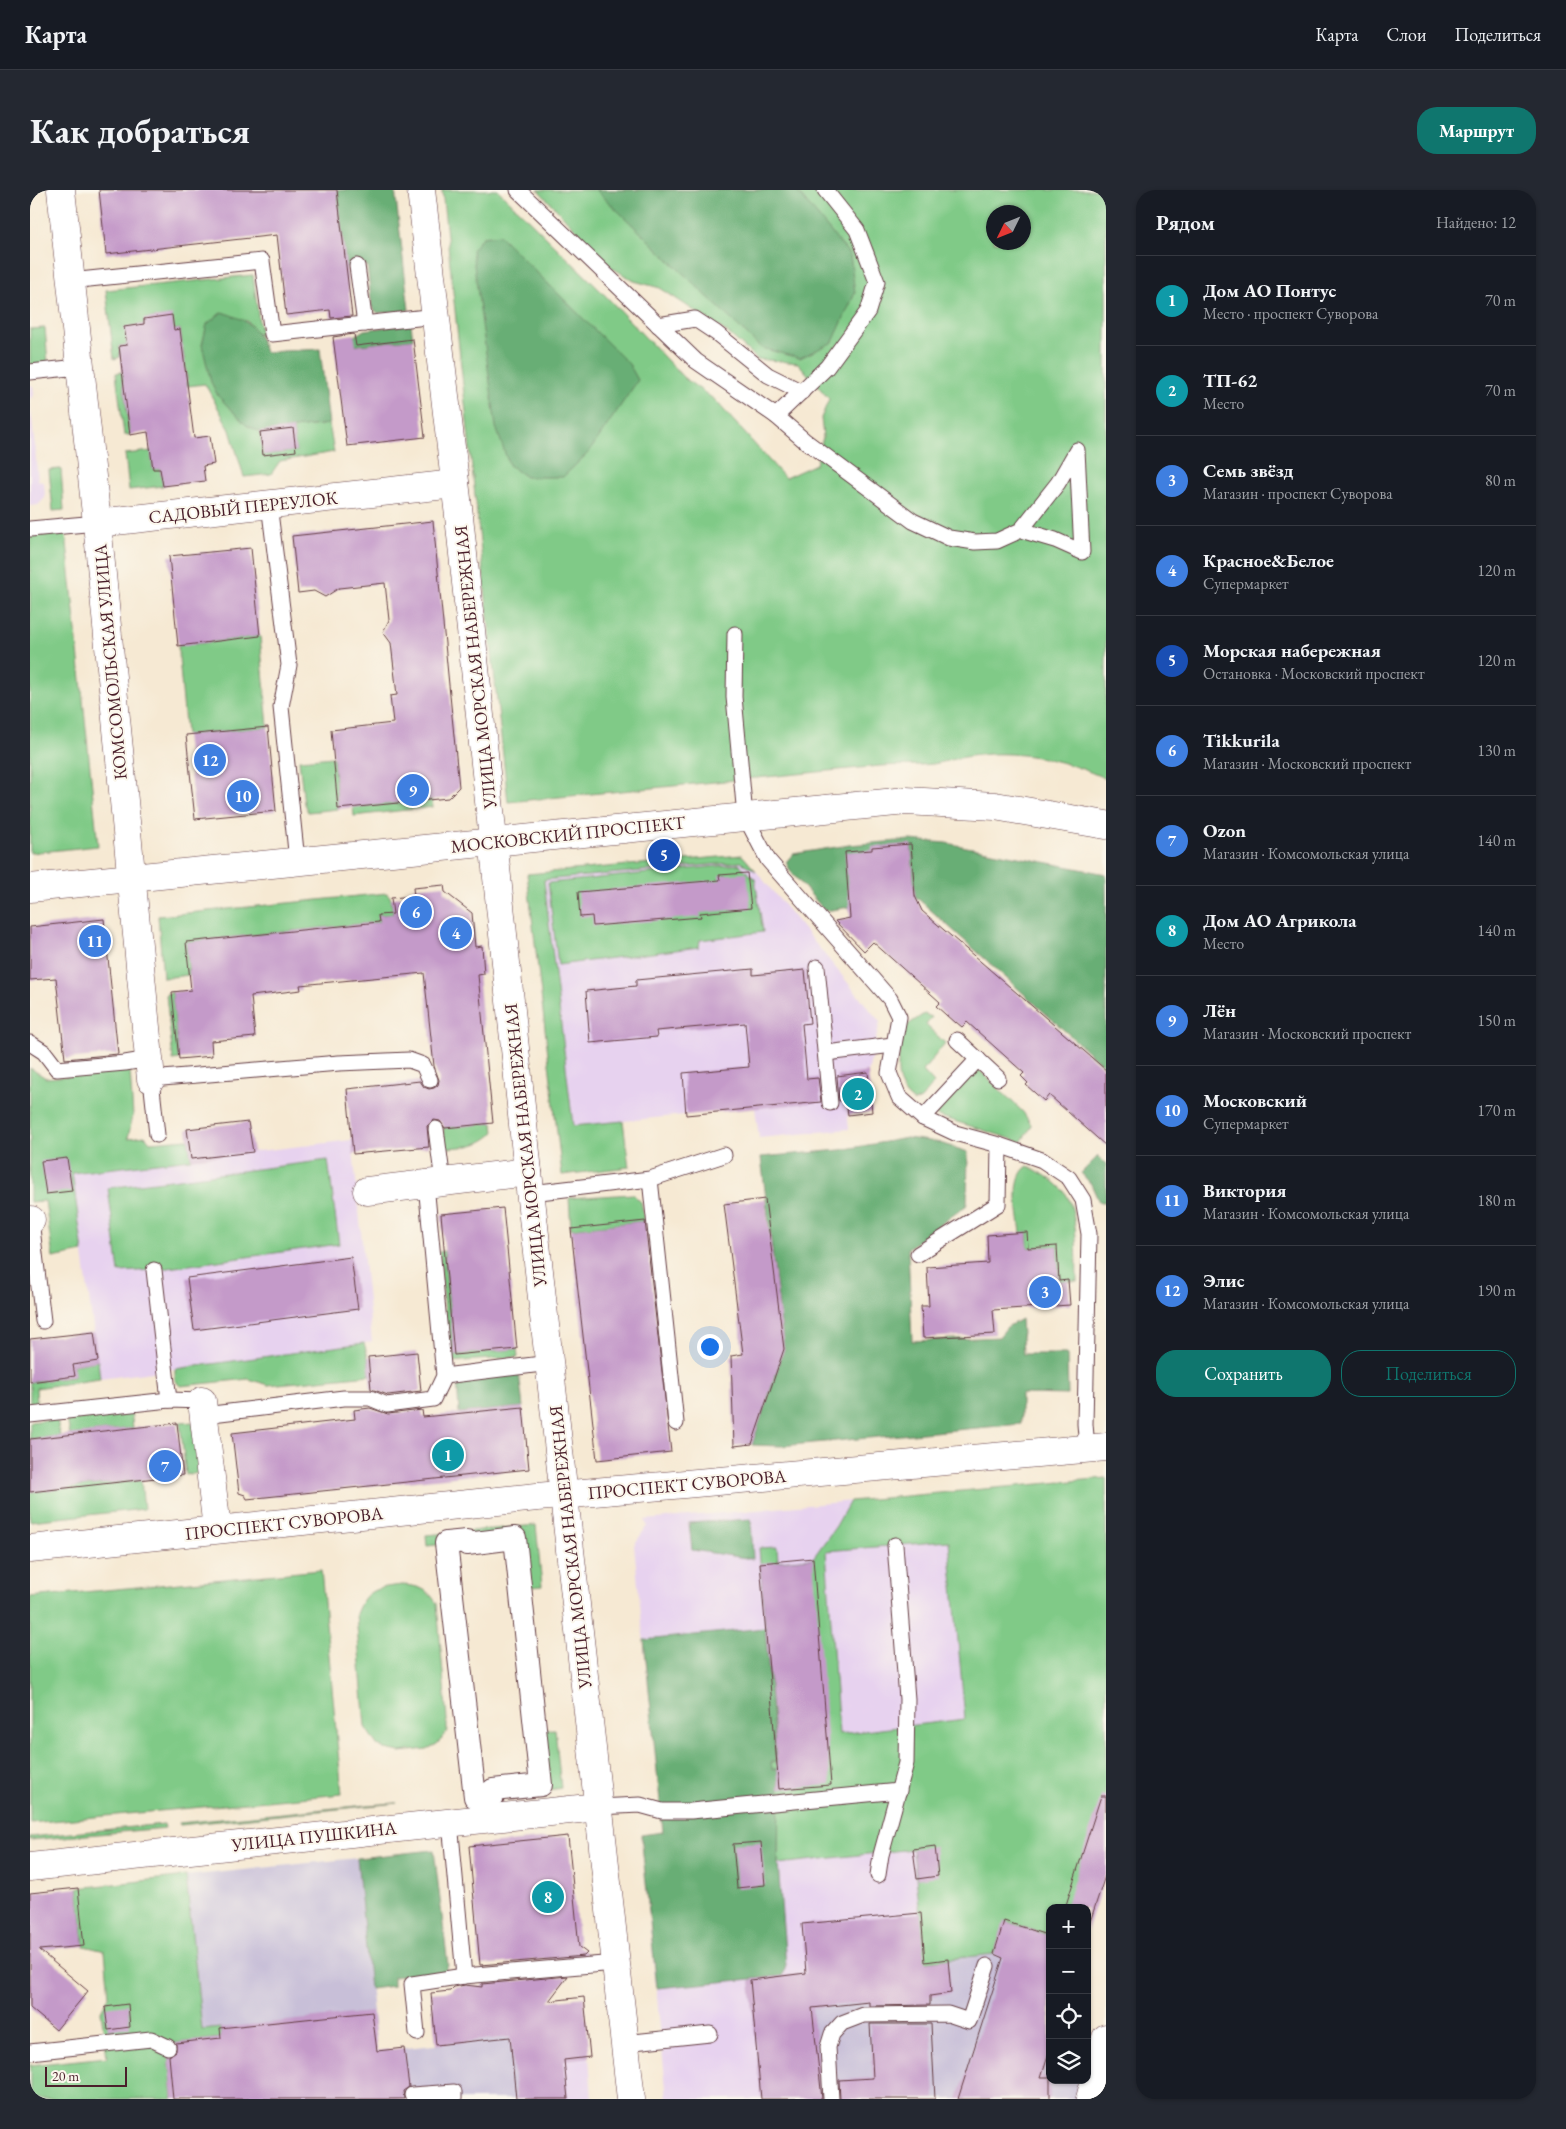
<!DOCTYPE html>
<html lang="ru">
<meta charset="utf-8">
<style>
body{margin:0;font-family:"EB Garamond",serif;background:#242831;color:#f1f3f6}
.controls{position:absolute;right:15px;bottom:15px;display:grid;overflow:hidden;border-radius:10px;box-shadow:0 1px 4px #0004}
.controls button{width:45px;height:45px;display:grid;place-items:center;padding:0;border:0;border-bottom:1px solid #363941;background:#171b24;color:#f1f3f6;font:25px sans-serif}
.compass{position:absolute;left:956px;top:15px;width:45px;height:45px;border-radius:50%;background:#171b24;box-shadow:0 1px 4px #0004;rotate:227deg}
.scale{position:absolute;left:15px;bottom:12px;width:82px;box-sizing:border-box;padding-left:5px;border:2px solid #4a1f2b;border-top:0;font-size:14px;line-height:18px;white-space:nowrap;color:#4a1f2b;-webkit-text-stroke:4px #fbf7ec;paint-order:stroke}
.you{position:absolute;left:679px;top:1156px;width:18px;height:18px;margin:-12px;border:4px solid #fff;border-radius:50%;background:#1a73e8;box-shadow:0 0 0 8px #1a73e833}
.badge{display:grid;place-items:center;width:32px;height:32px;border-radius:50%;background:#0f766e;color:#fff;font-size:16px;font-weight:700}
.pin{position:absolute;translate:-50% -50%;border:2px solid #fff;box-shadow:0 1px 5px #0006}
.list{margin:0;padding:0;list-style:none}
h2{display:flex;justify-content:space-between;align-items:center;height:65px;margin:0;padding:0 20px;font-size:21px}
h2 small{font-size:16px;font-weight:400;color:#9ea1a6}
.list li{display:grid;grid-template-columns:32px 1fr auto;gap:15px;align-items:center;box-sizing:border-box;height:90px;padding:0 20px;border-top:1px solid #363941}
.list b{display:block;font-size:19px;white-space:nowrap}
.list p{margin:0;font-size:16px;white-space:nowrap;color:#9ea1a6}
.list em{font-size:16px;font-style:normal;color:#9ea1a6}
.actions{display:flex;gap:10px;padding:15px 20px}
.actions a{flex:1;padding:11px 0;border:1px solid #0f766e;border-radius:20px;text-align:center;font-size:18px;color:#0f766e}
.actions .main{background:#0f766e;color:#fff}
.icon{flex:none;width:28px;height:28px;fill:none;stroke:currentColor;stroke-width:2;stroke-linecap:round;stroke-linejoin:round}
.map{position:relative;flex:none;width:1076px;height:1909px;overflow:hidden;border-radius:20px}
header{display:flex;align-items:center;gap:30px;box-sizing:border-box;height:70px;padding:0 25px;background:#171b24;border-bottom:1px solid #363941}
header strong{font-size:24px}
nav{display:flex;gap:28px;margin-inline-start:auto;font-size:18px}
.intro{display:flex;align-items:center;justify-content:space-between;box-sizing:border-box;height:120px;padding:0 30px}
h1{margin:0;font-size:35px}
.button{padding:12px 22px;border-radius:20px;background:#0f766e;color:#fff;font-size:18px;font-weight:700}
main{display:flex;gap:30px;padding:0 30px}
aside{flex:1;background:#171b24;border-radius:20px;box-shadow:0 1px 4px #0004}
.map>svg:first-child{display:block}
.built{fill:#e7d2ef}
.industrial{fill:#c8bfd8}
.green{fill:#80ca87;stroke:#657459;fill-rule:evenodd}
.forest{fill:#68ae74;stroke:#596650}
.building{fill:#c49ac9}
.lines{fill:none;stroke-linecap:round;stroke-linejoin:round}
.service-casing{stroke:#643d44;stroke-width:17}
.pedestrian-casing{stroke:#643d44;stroke-width:24}
.minor-casing{stroke:#643d44;stroke-width:29}
.tertiary-casing{stroke:#643d44;stroke-width:29}
.service{stroke:#fff;stroke-width:15}
.pedestrian{stroke:#fff;stroke-width:22}
.minor{stroke:#fff;stroke-width:28}
.tertiary{stroke:#fff;stroke-width:28}
.labels{text-anchor:middle;dominant-baseline:central;stroke-width:4;stroke-linejoin:round;paint-order:stroke}
.street-label{font-size:18px;fill:#4a1f2b;stroke:#fbf7ec}
</style>
<header>
<strong>Карта</strong>
<nav><a>Карта</a><a>Слои</a><a>Поделиться</a></nav>
</header>
<div class="intro"><h1>Как добраться</h1><a class="button">Маршрут</a></div>
<main>
<div class="map">
<svg width="1076" height="1909" viewBox="0 0 1076 1909">
<rect width="100%" height="100%" fill="#fbf7ec"/>
<filter id="ink" filterUnits="userSpaceOnUse"><feTurbulence type="fractalNoise" baseFrequency=".02" numOctaves="2"/><feDisplacementMap in="SourceGraphic" scale="10" xChannelSelector="R" yChannelSelector="G"/><feConvolveMatrix kernelMatrix="1 2 1 2 8 2 1 2 1" color-interpolation-filters="sRGB"/></filter>
<filter id="wash" filterUnits="userSpaceOnUse"><feTurbulence type="fractalNoise" baseFrequency=".0096" numOctaves="4" result="noise"/><feDisplacementMap in="SourceGraphic" scale="20" xChannelSelector="R" yChannelSelector="G"/><feGaussianBlur stdDeviation="1.12" result="paint"/><feColorMatrix in="noise" values="0 0 0 0 0 0 0 0 0 0 0 0 0 0 0 0 0 1.4 0 .05"/><feComposite in="paint" operator="in"/></filter>
<g filter="url(#wash)">
<rect width="100%" height="100%" fill="#f6e9d3"/>
<!-- built -->
<g class="built">
<path d="M0,195L3,196L4,205L0,209L8,290L14,293L15,308L8,315L0,316Z"/>
<path d="M711,672L726,681L850,832L838,882L813,885L819,939L729,948L725,918L543,936L514,690Z"/>
<path d="M322,950L342,1152L70,1189L42,983Z"/>
<path d="M1076,1288L1020,1718V1746L974,1731L800,1782L765,1909H637L611,1645L633,1642L604,1355L617,1336L615,1330Z"/>
<path d="M557,1840L562,1909H486Z"/>
</g>
<!-- industrial -->
<g class="industrial">
<path d="M327,1668L347,1861L480,1847L486,1909H143L140,1883L194,1877L190,1838L172,1840L156,1686Z"/>
<path d="M974,1731L1020,1746V1890H1052L1048,1909H765L763,1887L729,1890L720,1790L800,1782Z"/>
</g>
<!-- green -->
<g class="green">
<path d="M412,0H468L575,105L654,188L685,210L755,288L786,274L793,247L791,228L799,209L768,173L727,169L698,143L630,98L604,91L581,77L508,0H1076V589C1039,571 991,560 949,565C934,566 919,571 903,574C886,576 867,575 850,576L478,612ZM964,22H994V52H964Z"/>
<path d="M223,85L231,147L216,130V234L230,242L233,265L266,261L263,238L299,234L304,262L250,271L241,284L214,287L200,240L175,194L158,196L150,139L144,140L142,126L114,129V134L95,137L97,155L89,156L90,167L84,169L76,100Z"/>
<path d="M15,138L18,173L0,175V139Z"/>
<path d="M92,182L100,245H94L86,183Z"/>
<path d="M121,261L123,279H130L133,296L99,300L95,264Z"/>
<path d="M31,279L34,320L23,321L19,280Z"/>
<path d="M36,343L68,656L0,663V346Z"/>
<path d="M230,446L238,537L156,545L148,456Z"/>
<path d="M303,567L308,619L278,622L274,614L269,570Z"/>
<path d="M402,610L403,617L324,626L323,617Z"/>
<path d="M712,665L726,681L711,672L514,690L543,936L593,931L599,977L532,985L497,684Z"/>
<path d="M709,674L725,689L733,742L670,750L669,757L528,775L518,693Z"/>
<path d="M357,703L361,708L363,724L348,725L349,732L156,752L159,785L133,788L128,726Z"/>
<path d="M142,802L149,869L143,870L136,804Z"/>
<path d="M894,824L902,827L896,835L915,853L893,881L904,893L891,909L884,912C858,894 870,861 876,836Z"/>
<path d="M0,878L16,888L100,881L103,925L98,948L115,946L120,952L158,949L161,969L42,983L53,1062L23,1068L15,1011L0,1012Z"/>
<path d="M947,878L993,922L1002,936L991,952L905,925Z"/>
<path d="M463,933L464,943C449,957 434,957 415,958L413,938Z"/>
<path d="M298,970L309,1054L124,1080L89,1082L78,998Z"/>
<path d="M998,976C1011,983 1023,989 1033,1000C1049,1017 1046,1068 1047,1091H1029L1027,1056L998,1058L997,1042L991,1043C989,1024 980,987 998,976Z"/>
<path d="M603,1004L611,1012L615,1031L541,1039L539,1008Z"/>
<path d="M414,1061L424,1165L487,1159L488,1167L420,1172L409,1062Z"/>
<path d="M334,1153L338,1167L340,1185L238,1195L219,1189L150,1196L145,1190V1179Z"/>
<path d="M68,1171L70,1189L6,1198L7,1214H0V1192L44,1187L43,1175Z"/>
<path d="M101,1220L103,1238L40,1245L37,1228Z"/>
<path d="M27,1229L30,1246L0,1249V1232Z"/>
<path d="M163,1232L169,1283L156,1285L150,1233Z"/>
<path d="M1076,1288V1634L1035,1718H1020V1746L975,1731L964,1764L800,1782L798,1761L893,1752L883,1659L748,1674L749,1599L748,1579L742,1580L741,1572L746,1571L729,1358L747,1357L748,1371L783,1368L806,1336L820,1311ZM919,1351L935,1529L809,1544L796,1361Z"/>
<path d="M111,1290L114,1319L0,1331V1302Z"/>
<path d="M506,1335L512,1396L492,1398L487,1346L397,1356L396,1345Z"/>
<path d="M291,1380L312,1604L0,1633V1407Z"/>
<path d="M372,1395C390,1396 398,1399 407,1414L417,1530V1541L413,1547L407,1554L397,1559L370,1562L355,1559L347,1555L335,1537L326,1424C336,1398 347,1398 372,1395Z"/>
<path d="M525,1539L531,1598L513,1601L507,1540Z"/>
<path d="M367,1613L150,1635L149,1633L337,1615Z"/>
<path d="M134,1634L135,1638L0,1650V1647Z"/>
<path d="M156,1686L172,1840L190,1838L191,1848L138,1854L143,1909H0V1875L77,1867L71,1821L79,1806L75,1761L54,1756L48,1698Z"/>
</g>
<!-- forest -->
<g class="forest">
<path d="M307,0H365L379,120L348,123L342,118L337,75L316,77Z"/>
<path d="M566,0H766L820,65L825,103L803,152L770,168L731,158Z"/>
<path d="M469,45L599,174L608,190L559,262L533,287H496L479,275L466,237L442,60L452,47Z"/>
<path d="M192,122C219,131 226,135 235,162L290,159L299,234L230,242L216,235L188,206L181,192L172,155L177,134Z"/>
<path d="M381,134L383,149L305,158L334,140Z"/>
<path d="M880,650L916,653L1076,684V878L885,706L881,654L843,657L820,717L795,721L761,682L756,672L763,664L819,655Z"/>
<path d="M877,948L907,952L938,962L937,1015L878,1058L882,1151L969,1147L977,1137L991,1129L993,1164H1037L1038,1205L991,1204V1234L751,1256L722,1255L754,1159L731,967L810,960Z"/>
<path d="M1068,966L1076,974V1012H1069L1061,994L1051,983Z"/>
<path d="M489,1183L493,1217L429,1223L427,1190Z"/>
<path d="M721,1329L723,1369L662,1360L659,1333Z"/>
<path d="M735,1438L746,1572H741L742,1579H748L749,1599L748,1674L756,1775L753,1786L627,1798L611,1645L633,1642L614,1450Z"/>
<path d="M404,1660L418,1775L415,1781L363,1787V1796L340,1799L327,1668Z"/>
</g>
<g id="blocks">
<!-- building -->
<g class="building">
<path d="M69,0H307L322,126L301,128L300,120L256,125L247,45L76,64Z"/>
<path d="M142,125L144,140L150,139L164,248L180,246L184,274L173,276L175,291L133,296L130,279H123L118,242L100,245L89,156L97,155L94,137L114,134V129Z"/>
<path d="M324,144L326,156L383,149L395,247L317,256L303,147Z"/>
<path d="M263,238L266,261L233,265L230,242Z"/>
<path d="M403,331L429,597L418,608L308,619L301,540L363,533L360,506L367,505L361,453L353,442L359,430L355,393L309,398L295,407L284,401L268,403L262,346Z"/>
<path d="M221,358L230,446L148,456L139,366Z"/>
<path d="M238,537L246,621L165,629L156,545Z"/>
<path d="M881,654L885,706L892,721L1076,880V956L1019,905L1014,911L996,895L998,893L991,886L994,883L937,832L932,837L926,832L925,833L906,816L910,812L843,752L834,761L805,731L820,728L815,662L842,660V657Z"/>
<path d="M717,683L721,718L670,723L671,727L563,736L562,726L550,727L548,702L690,690L689,685Z"/>
<path d="M414,695L415,702L442,723L445,757L452,756L454,784L448,785L463,933L415,938L410,931L404,930L397,936L399,957L323,964L317,899L390,891L394,897L399,899L404,898L408,895L409,890L404,876L394,783L270,795L271,800L221,806L225,847L181,851L182,866L149,869L142,802L161,800L156,752L349,732L348,725L363,724L361,708L384,706L383,698Z"/>
<path d="M74,729L88,864L35,869L26,788L0,790V737Z"/>
<path d="M723,779V785L775,780L780,833L772,834L777,889L788,888L791,912L656,925L653,883L719,877L715,833L626,841L627,847L560,853L556,801L606,796V790Z"/>
<path d="M838,882L842,922L818,925L816,910L809,911L807,886Z"/>
<path d="M218,932L223,962L161,969L157,939Z"/>
<path d="M37,968L42,1001L16,1004L11,971Z"/>
<path d="M735,1009L754,1159L722,1254L704,1256L701,1166L713,1164L694,1014Z"/>
<path d="M473,1018L487,1159L424,1165L411,1024Z"/>
<path d="M615,1031L641,1262L567,1270L541,1039Z"/>
<path d="M997,1042L998,1058L1027,1056L1029,1091L1038,1090L1040,1115L963,1120L965,1144L893,1148L891,1116H899L897,1077L958,1073L957,1045Z"/>
<path d="M321,1067L328,1119L164,1140L157,1088Z"/>
<path d="M64,1142L68,1171L43,1175L45,1186L0,1192V1149Z"/>
<path d="M387,1162L391,1201L358,1205L341,1199L338,1167Z"/>
<path d="M493,1217L499,1279L217,1309L215,1305L209,1303L202,1243L325,1229L324,1220L340,1218L358,1224L392,1220L393,1227Z"/>
<path d="M147,1233L153,1285L0,1302V1249Z"/>
<path d="M783,1368L801,1595L749,1599L730,1373Z"/>
<path d="M1071,1606H1076V1683L1057,1741V1718H1035Z"/>
<path d="M538,1646L549,1757L557,1763L554,1766L450,1775L439,1656Z"/>
<path d="M731,1652L735,1695L707,1698L703,1654Z"/>
<path d="M905,1656L908,1686L887,1689L883,1659Z"/>
<path d="M48,1698L54,1756L9,1760L58,1801L26,1840L0,1818V1703Z"/>
<path d="M891,1723L895,1772L918,1769L921,1803L900,1806V1815L839,1816V1812L782,1818L792,1909H731L720,1790L776,1783L772,1734Z"/>
<path d="M974,1731L1020,1746V1859L1011,1887H1020V1909H928L973,1768L964,1764Z"/>
<path d="M538,1786L519,1811L554,1807L560,1867L534,1870L538,1909H486L480,1847L406,1855L401,1803L420,1801L424,1797L435,1795L452,1797V1794Z"/>
<path d="M98,1814L100,1837L78,1840L75,1817Z"/>
<path d="M342,1822L347,1861L374,1858L379,1897L373,1901L374,1909H143L139,1866L146,1861V1853L191,1848L190,1838Z"/>
<path d="M840,1834H901L905,1909H810L809,1890L843,1888Z"/>
</g>
</g>
</g>
<g filter="url(#ink)">
<use href="#blocks" fill-opacity="0" stroke="#643d44" stroke-width="1"/>
<g class="lines">
<!-- service casing -->
<g class="service-casing">
<g id="service">
<path d="M488,0L666,171L746,226L774,250L883,331L919,348L945,352L967,351L991,340L1028,293L1047,260L1052,362L1025,350L991,340"/>
<path d="M327,76L335,134"/>
<path d="M40,91L232,71L242,144L406,126"/>
<path d="M628,135L665,129L686,143L738,185L772,202"/>
<path d="M0,182L49,177"/>
<path d="M746,226L797,177L838,121L847,92L827,40L795,0"/>
<path d="M239,314L259,475L251,517L267,671"/>
<path d="M0,339L67,333"/>
<path d="M705,444L704,507L715,626L738,670L860,809L869,827L859,883L869,907L893,928L925,943L969,955L1012,970L1039,988L1053,1010L1059,1044L1055,1234L1057,1258"/>
<path d="M787,777L800,913"/>
<path d="M927,850L968,888"/>
<path d="M0,853L14,862L27,879L95,873L119,869"/>
<path d="M796,863L863,855"/>
<path d="M893,928L948,869"/>
<path d="M406,939L413,992"/>
<path d="M127,945L121,889L309,873L379,870L393,875L400,890"/>
<path d="M620,989L646,1233"/>
<path d="M501,1003L620,989L694,965"/>
<path d="M1,1030L13,1131"/>
<path d="M888,1064L968,1014L969,955"/>
<path d="M124,1080L139,1210"/>
<path d="M414,1186L520,1173"/>
<path d="M0,1225L139,1210L172,1211"/>
<path d="M174,1225L314,1208H340L357,1215L403,1209L414,1186L396,994"/>
<path d="M568,1617L610,1615L632,1621H661L869,1601"/>
<path d="M420,1632L434,1786"/>
<path d="M848,1685L851,1665L876,1573L877,1509L865,1355"/>
<path d="M387,1843L382,1794L434,1786L585,1773"/>
<path d="M594,1853L680,1844"/>
<path d="M0,1862L121,1849L138,1857"/>
<path d="M382,1905L424,1902V1909"/>
<path d="M801,1909L798,1857L802,1844L812,1833L833,1825L918,1824L939,1831L957,1776"/>
</g>
</g>
<!-- pedestrian casing -->
<g class="pedestrian-casing">
<path id="pedestrian" d="M485,1348L511,1595L463,1600L464,1605L445,1607L416,1353L437,1351V1354Z"/>
</g>
<!-- minor casing -->
<g class="minor-casing">
<g id="minor">
<path d="M31,0L67,333L121,889"/>
<path d="M391,0L429,326L498,982L601,1909"/>
<path d="M67,333L425,294"/>
<path d="M337,1001L498,982"/>
<path d="M0,1031L1,1030"/>
<path d="M172,1211L187,1339"/>
<path d="M0,1359L507,1307L1076,1257"/>
<path d="M0,1677L568,1617"/>
<path d="M1060,1909L1076,1848"/>
</g>
</g>
<!-- tertiary casing -->
<g class="tertiary-casing">
<path id="tertiary" d="M0,698L876,611L965,616L1076,635"/>
</g>
<!-- service -->
<use href="#service" class="service"/>
<!-- pedestrian -->
<use href="#pedestrian" class="pedestrian"/>
<!-- minor -->
<use href="#minor" class="minor"/>
<!-- tertiary -->
<use href="#tertiary" class="tertiary"/>
</g>
</g>
<g class="labels">
<!-- street labels -->
<g class="street-label">
<text transform="translate(213 317) rotate(-6)">САДОВЫЙ ПЕРЕУЛОК</text>
<text transform="translate(80 472) rotate(-95)">КОМСОМОЛЬСКАЯ УЛИЦА</text>
<text transform="translate(445 477) rotate(-96)">УЛИЦА МОРСКАЯ НАБЕРЕЖНАЯ</text>
<text transform="translate(538 644) rotate(-6)">МОСКОВСКИЙ ПРОСПЕКТ</text>
<text transform="translate(495 955) rotate(-96)">УЛИЦА МОРСКАЯ НАБЕРЕЖНАЯ</text>
<text transform="translate(657 1294) rotate(-5)">ПРОСПЕКТ СУВОРОВА</text>
<text transform="translate(254 1333) rotate(-6)">ПРОСПЕКТ СУВОРОВА</text>
<text transform="translate(540 1357) rotate(-96)">УЛИЦА МОРСКАЯ НАБЕРЕЖНАЯ</text>
<text transform="translate(284 1646) rotate(-6)">УЛИЦА ПУШКИНА</text>
</g>
</g>
</svg>
<div class="controls">
<button>+</button>
<button>−</button>
<button><svg class="icon" aria-label="locate" viewBox="0 0 24 24"><circle cx="12" cy="12" r="6"/><path d="M12 2v4M12 18v4M2 12h4M18 12h4"/></svg></button>
<button><svg class="icon" aria-label="layers" viewBox="0 0 24 24"><path d="M12 4l9 5-9 5-9-5zM3 14l9 5 9-5"/></svg></button>
</div>
<svg class="compass" viewBox="-18 -18 36 36"><path d="M0-13l5 13h-10z" fill="#e53935"/><path d="M0 13l5-13h-10z" fill="#9ea1a6"/></svg>
<div class="scale">20 m</div>
<div class="you"></div>
<div class="pin badge" style="left:418px;top:1265px;background:#0f9aa8">1</div>
<div class="pin badge" style="left:828px;top:904px;background:#0f9aa8">2</div>
<div class="pin badge" style="left:1015px;top:1102px;background:#3f7fe0">3</div>
<div class="pin badge" style="left:426px;top:743px;background:#3f7fe0">4</div>
<div class="pin badge" style="left:634px;top:665px;background:#1a4fb4">5</div>
<div class="pin badge" style="left:386px;top:722px;background:#3f7fe0">6</div>
<div class="pin badge" style="left:135px;top:1276px;background:#3f7fe0">7</div>
<div class="pin badge" style="left:518px;top:1707px;background:#0f9aa8">8</div>
<div class="pin badge" style="left:383px;top:600px;background:#3f7fe0">9</div>
<div class="pin badge" style="left:213px;top:606px;background:#3f7fe0">10</div>
<div class="pin badge" style="left:65px;top:751px;background:#3f7fe0">11</div>
<div class="pin badge" style="left:180px;top:570px;background:#3f7fe0">12</div>
</div>
<aside>
<h2>Рядом<small>Найдено: 12</small></h2>
<ul class="list">
<li><span class="badge" style="background:#0f9aa8">1</span><div><b>Дом АО Понтус</b><p>Место · проспект Суворова</p></div><em>70 m</em></li>
<li><span class="badge" style="background:#0f9aa8">2</span><div><b>ТП-62</b><p>Место</p></div><em>70 m</em></li>
<li><span class="badge" style="background:#3f7fe0">3</span><div><b>Семь звёзд</b><p>Магазин · проспект Суворова</p></div><em>80 m</em></li>
<li><span class="badge" style="background:#3f7fe0">4</span><div><b>Красное&amp;Белое</b><p>Супермаркет</p></div><em>120 m</em></li>
<li><span class="badge" style="background:#1a4fb4">5</span><div><b>Морская набережная</b><p>Остановка · Московский проспект</p></div><em>120 m</em></li>
<li><span class="badge" style="background:#3f7fe0">6</span><div><b>Tikkurila</b><p>Магазин · Московский проспект</p></div><em>130 m</em></li>
<li><span class="badge" style="background:#3f7fe0">7</span><div><b>Ozon</b><p>Магазин · Комсомольская улица</p></div><em>140 m</em></li>
<li><span class="badge" style="background:#0f9aa8">8</span><div><b>Дом АО Агрикола</b><p>Место</p></div><em>140 m</em></li>
<li><span class="badge" style="background:#3f7fe0">9</span><div><b>Лён</b><p>Магазин · Московский проспект</p></div><em>150 m</em></li>
<li><span class="badge" style="background:#3f7fe0">10</span><div><b>Московский</b><p>Супермаркет</p></div><em>170 m</em></li>
<li><span class="badge" style="background:#3f7fe0">11</span><div><b>Виктория</b><p>Магазин · Комсомольская улица</p></div><em>180 m</em></li>
<li><span class="badge" style="background:#3f7fe0">12</span><div><b>Элис</b><p>Магазин · Комсомольская улица</p></div><em>190 m</em></li>
</ul>
<div class="actions"><a class="main">Сохранить</a><a>Поделиться</a></div>
</aside>
</main>
